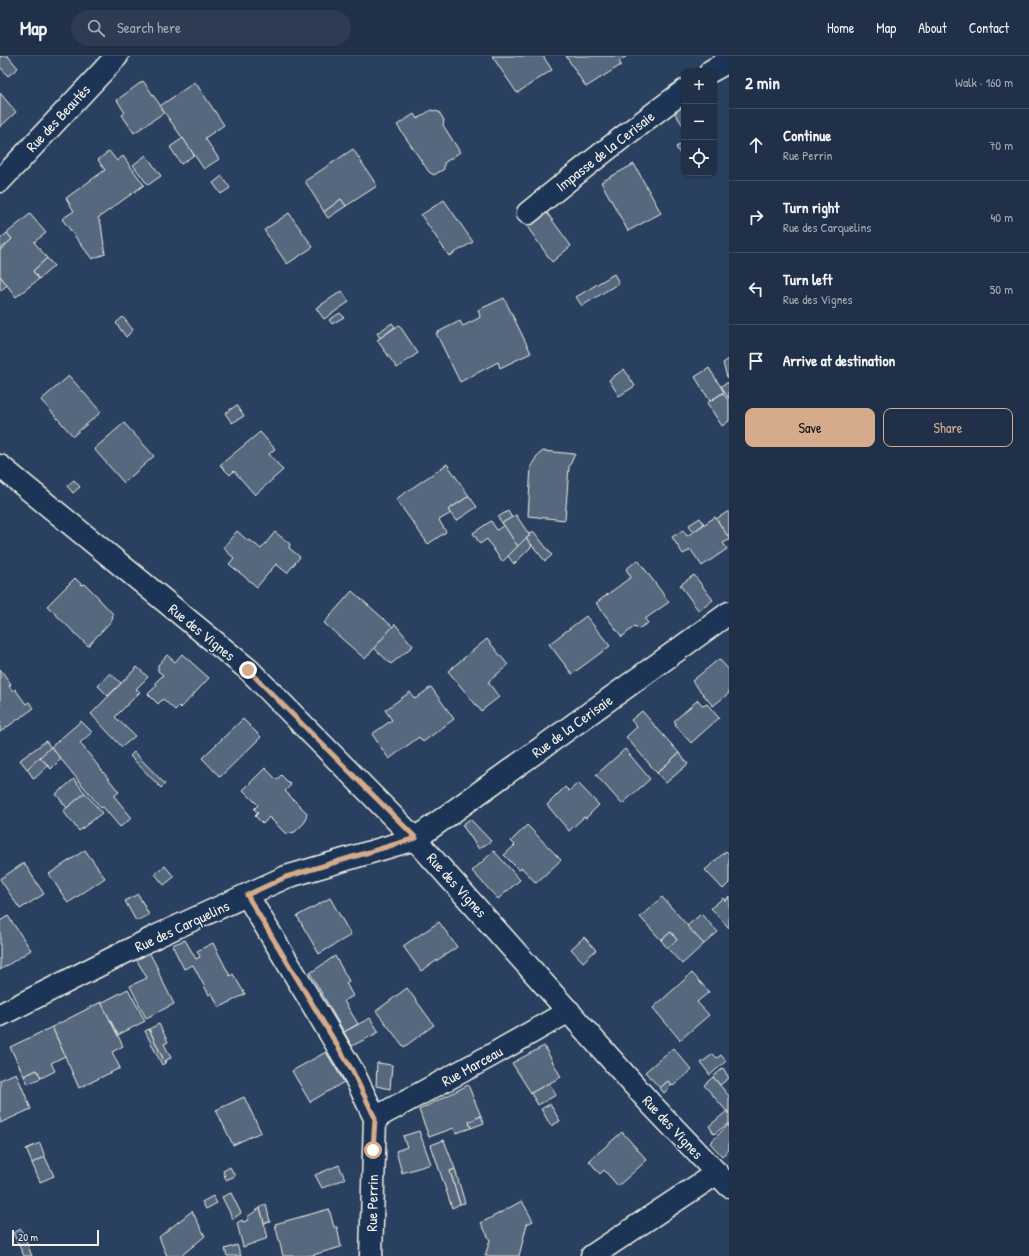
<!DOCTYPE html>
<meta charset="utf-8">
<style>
body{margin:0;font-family:"Patrick Hand",sans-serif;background:#2d3c52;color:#f1f3f6}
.controls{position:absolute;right:12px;top:12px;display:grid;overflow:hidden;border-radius:8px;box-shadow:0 1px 3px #0004}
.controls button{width:36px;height:36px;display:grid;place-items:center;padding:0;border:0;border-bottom:1px solid #3d4b60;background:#203048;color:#f1f3f6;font:20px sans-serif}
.scale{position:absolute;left:12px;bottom:10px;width:87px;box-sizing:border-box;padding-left:4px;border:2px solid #f4f1e8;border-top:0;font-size:11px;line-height:14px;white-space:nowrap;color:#f4f1e8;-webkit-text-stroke:3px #1d3557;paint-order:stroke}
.stop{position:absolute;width:12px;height:12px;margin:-9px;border:3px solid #d6ab8b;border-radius:50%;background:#fff}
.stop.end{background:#d6ab8b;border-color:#fff;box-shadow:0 1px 4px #0008}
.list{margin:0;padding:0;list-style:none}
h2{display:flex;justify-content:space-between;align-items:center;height:52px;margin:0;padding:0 16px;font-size:17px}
h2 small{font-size:13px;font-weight:400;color:#a2a9b4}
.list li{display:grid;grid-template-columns:26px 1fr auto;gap:12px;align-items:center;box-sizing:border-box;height:72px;padding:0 16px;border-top:1px solid #3d4b60}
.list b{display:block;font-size:15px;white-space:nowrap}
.list p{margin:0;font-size:13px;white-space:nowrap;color:#a2a9b4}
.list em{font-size:13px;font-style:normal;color:#a2a9b4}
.actions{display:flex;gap:8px;padding:12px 16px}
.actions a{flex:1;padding:9px 0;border:1px solid #d6ab8b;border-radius:8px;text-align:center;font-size:14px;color:#d6ab8b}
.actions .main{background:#d6ab8b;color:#111}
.icon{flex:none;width:22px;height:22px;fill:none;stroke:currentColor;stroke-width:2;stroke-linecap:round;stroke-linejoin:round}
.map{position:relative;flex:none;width:729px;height:1200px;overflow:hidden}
header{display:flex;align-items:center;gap:24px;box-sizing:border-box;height:56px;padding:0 20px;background:#203048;border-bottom:1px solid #3d4b60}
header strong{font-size:19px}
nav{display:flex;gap:22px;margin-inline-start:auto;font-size:14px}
.search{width:280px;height:36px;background:#2d3c52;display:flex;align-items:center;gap:10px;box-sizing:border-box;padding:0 14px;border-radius:22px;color:#a2a9b4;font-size:15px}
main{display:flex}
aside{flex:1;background:#203048}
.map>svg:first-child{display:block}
.building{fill:#56677d;stroke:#f4f1e8}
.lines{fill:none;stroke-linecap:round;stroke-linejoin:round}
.minor-casing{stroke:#f4f1e8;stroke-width:25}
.minor{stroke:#1d3557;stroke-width:22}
.route{stroke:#d6ab8b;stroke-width:5}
.labels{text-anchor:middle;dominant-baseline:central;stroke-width:3;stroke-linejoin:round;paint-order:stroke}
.street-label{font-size:15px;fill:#f4f1e8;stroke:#1d3557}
</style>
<header>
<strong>Map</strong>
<div class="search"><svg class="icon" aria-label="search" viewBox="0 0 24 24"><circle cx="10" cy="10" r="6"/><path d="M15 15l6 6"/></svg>Search here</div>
<nav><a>Home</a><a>Map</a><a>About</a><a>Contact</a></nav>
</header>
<main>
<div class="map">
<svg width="729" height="1200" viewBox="0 0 729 1200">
<rect width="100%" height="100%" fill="#2a4060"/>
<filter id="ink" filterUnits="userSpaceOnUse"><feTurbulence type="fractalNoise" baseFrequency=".025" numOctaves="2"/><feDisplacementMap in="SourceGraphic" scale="8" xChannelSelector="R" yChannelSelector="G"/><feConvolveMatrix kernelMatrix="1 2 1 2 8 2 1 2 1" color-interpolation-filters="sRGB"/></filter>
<g filter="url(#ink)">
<!-- building -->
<g class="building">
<path d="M0,0H8L18,12L8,20L0,11Z"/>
<path d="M492,0H543L552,14L517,37Z"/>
<path d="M566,0H627L619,5L621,9L586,31Z"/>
<path d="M143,25L165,56L134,77L122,59L125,57L117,44Z"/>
<path d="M195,26L224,69L205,82L219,103L204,113L160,50Z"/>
<path d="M0,37L16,56L0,71Z"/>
<path d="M682,46L684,50V71L672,53Z"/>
<path d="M431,54L439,56L444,64L443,69L460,96L444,107V113L434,119L429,116L397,69L414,58L417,63Z"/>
<path d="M183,82L194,99L181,108L170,91Z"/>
<path d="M684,87V105L676,91Z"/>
<path d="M353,93L377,130L346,150L341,143L324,156L305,125Z"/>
<path d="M109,95L117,105L123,100L144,129L98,162L101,168L105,198L92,203L62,163L74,155L66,142L105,114L98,104Z"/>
<path d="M146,99L161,120L148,129L133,109Z"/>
<path d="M634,108L661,157L628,175L601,126Z"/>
<path d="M222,120L230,132L221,138L213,127Z"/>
<path d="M341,143L346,150L328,162L324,156Z"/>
<path d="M444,144L473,186L449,200L421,159Z"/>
<path d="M545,154L571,190L552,206L526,169Z"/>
<path d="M289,157L313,191L287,208L264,174Z"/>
<path d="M30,158L46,177L34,186L47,202L33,215L39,223L16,241L0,220V194L12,183L7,177Z"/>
<path d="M7,177L12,183L0,194V183Z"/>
<path d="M47,202L54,210L39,223L33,215Z"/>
<path d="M614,218L619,227L582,250L576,241Z"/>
<path d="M0,220L7,229L0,235Z"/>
<path d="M342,235L349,246L324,263L316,252Z"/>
<path d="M504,242L531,297L500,312L498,306L460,326L436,277L460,265L463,270L479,262L480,260L478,254Z"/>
<path d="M340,257L344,261L332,268L329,264Z"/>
<path d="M123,261L133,274L126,281L116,267Z"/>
<path d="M392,267L395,271L380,282L377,277Z"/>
<path d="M399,269L418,297L397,312L377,284Z"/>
<path d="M729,303V322L727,321L723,307Z"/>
<path d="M709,312L724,336L710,345L695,321Z"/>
<path d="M624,313L635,330L619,340L609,324Z"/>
<path d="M69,320L101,356L73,380L41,344Z"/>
<path d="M729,326V343L721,330Z"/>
<path d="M723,337L729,346V365L722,370L707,347Z"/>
<path d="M237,349L244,360L232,367L225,357Z"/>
<path d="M124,367L154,400L124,427L94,393Z"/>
<path d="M260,376L275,393L269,398L283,414L255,439L234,415L230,419L220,409Z"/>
<path d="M543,395L575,398L569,411L565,464L528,460L531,410L537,400Z"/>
<path d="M447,408L469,440L448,454L451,457L439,464L446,476L428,488L396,443Z"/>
<path d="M74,424L80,431L73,437L67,430Z"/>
<path d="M469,440L477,451L456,465L448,454Z"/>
<path d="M508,455L512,462L502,467L498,461Z"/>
<path d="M729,455V482L716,463Z"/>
<path d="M516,459L530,480L518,491L502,467Z"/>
<path d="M715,461L729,482V484L723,487L727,493L702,510L691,494L683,498L672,481L683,474L687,480Z"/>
<path d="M700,462L704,468L693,476L689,469Z"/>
<path d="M491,465L497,474L504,469L518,491L502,506L487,483L480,488L473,477Z"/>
<path d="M237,475L248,485L250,484L261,493L275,476L290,488L289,492L300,501L287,517L276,508L257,531L229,508L234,502L223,492Z"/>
<path d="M534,476L552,499L545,505L526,482L530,480L528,478Z"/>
<path d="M526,482L532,490L514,508L508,500Z"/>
<path d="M638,504L669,546L645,563L648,567L638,573L635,570L622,581L596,547L631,521L626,513Z"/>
<path d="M694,519L713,544L699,555L680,529Z"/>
<path d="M75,522L82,529L85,528L99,542V543L113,558L112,564L88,590L47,550Z"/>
<path d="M352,535L393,571L365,603L324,567Z"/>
<path d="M586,560L610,590L572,618L549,588Z"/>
<path d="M395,568L413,590L391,608L374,592Z"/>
<path d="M487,583L508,609L488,626L499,641L481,655L448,615Z"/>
<path d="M182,598L209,622L181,652L179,650L175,654L163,643L158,648L148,638L157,629L155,627L163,619L158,615V609L167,599L175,606Z"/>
<path d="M719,603L729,614V637L713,650L692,625Z"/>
<path d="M137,611L148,621L136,633L140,636L115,661L135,680L122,691L91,658Z"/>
<path d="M0,613L11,628L9,630L13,635L15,633L26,648L29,646L34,652L0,676Z"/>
<path d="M110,617L121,627L108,640L98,630Z"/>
<path d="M431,631L454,663L423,686L419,681L389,703L372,678L392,664L385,654L410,636L415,643Z"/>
<path d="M698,644L703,650L707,648L719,662L691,687L675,669L676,667L674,665Z"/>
<path d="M642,655L679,697L657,717L626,681L637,671L631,664Z"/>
<path d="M243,663L261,681L220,721L202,702Z"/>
<path d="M81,665L92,676L80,687L119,736L114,740L132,762L120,771L103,751L101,752L51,691Z"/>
<path d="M46,685L51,692L27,713L20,704Z"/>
<path d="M51,691L61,703L51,713L40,701Z"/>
<path d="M625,693L650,723L622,748L596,719Z"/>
<path d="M134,696L165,728L161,732L130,700Z"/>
<path d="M679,697L688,708L666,727L657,717Z"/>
<path d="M40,701L48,710L34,723L27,713Z"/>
<path d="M265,712L277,724L281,719L291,729L285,735L307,757L305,766L295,776L286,778L269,761L263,768L255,760L258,757L254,753L258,749L243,734Z"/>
<path d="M74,723L85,737L67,752L56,738Z"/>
<path d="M578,727L599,749L586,762L584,761L569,775L547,749L565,731L569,735Z"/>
<path d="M85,737L102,757L79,775L63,755Z"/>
<path d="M470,763L491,785L479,793L462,769Z"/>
<path d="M527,769L561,804L536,827L522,812L519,814L504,799L515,789L511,785Z"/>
<path d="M85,794L105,822L68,847L49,818Z"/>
<path d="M494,795L520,824L498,843L472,815Z"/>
<path d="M726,795L729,798V827L723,833L705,814Z"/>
<path d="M24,807L44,838L20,853L0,823Z"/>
<path d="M165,810L174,821L164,829L155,818Z"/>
<path d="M138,838L149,859L136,865L125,845Z"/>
<path d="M729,840V872L711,852L723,842L725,845Z"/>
<path d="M662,841L704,888L682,908L667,892L677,884L671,876L661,884L640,861Z"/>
<path d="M330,842L351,879L319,898L297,860Z"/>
<path d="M701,858L718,876L704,888L687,870Z"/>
<path d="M8,860L31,894L0,914V865Z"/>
<path d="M439,866L457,891L421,915L403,890Z"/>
<path d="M671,876L677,884L667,892L661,884Z"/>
<path d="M584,881L596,894L583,906L571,893Z"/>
<path d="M185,884L196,903L200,901L197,895L213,887L230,920L233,918L245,938L219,952L212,937L209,939L193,909L184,913L172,889Z"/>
<path d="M148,894L159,915V918L174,948L146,962L130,930L147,922L135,901Z"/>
<path d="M335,900L349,925L346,927L353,940L344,945L358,968L344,976L310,917Z"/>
<path d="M692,917L709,936L697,946L709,959L680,984L653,952Z"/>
<path d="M407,932L434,969L404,991L376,955Z"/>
<path d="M128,933L145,965L118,979L101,947Z"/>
<path d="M101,946L123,990L112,996L120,1012L79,1032L52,971Z"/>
<path d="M370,962L379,976L352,990L344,976Z"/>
<path d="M159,968L168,986L164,988L171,1002L166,1004L167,1006L165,1007L149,973Z"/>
<path d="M52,971L65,1000L51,1007L55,1015L41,1022L37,1014L24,1020L10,991Z"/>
<path d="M149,973L165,1007L162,1009L145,975Z"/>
<path d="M544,990L561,1021L531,1037L512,1007Z"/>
<path d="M673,992L692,1014L673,1030L668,1025L660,1032L645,1016Z"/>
<path d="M326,996L344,1026L310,1046L292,1015Z"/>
<path d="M713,998L717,1002L721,999L726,1005L710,1019L701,1007Z"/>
<path d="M377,1007L392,1009L390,1033L376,1030Z"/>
<path d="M723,1012L729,1022L720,1029L713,1021Z"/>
<path d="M37,1014L41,1022L28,1028L24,1020Z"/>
<path d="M16,1017L31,1053L0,1067V1024Z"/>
<path d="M713,1021L729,1040V1058L704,1029Z"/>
<path d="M668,1025L672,1029L664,1037L660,1032Z"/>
<path d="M549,1027L556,1039L538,1049L531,1037Z"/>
<path d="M468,1029L481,1060L469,1066L471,1072L456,1077L454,1072L429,1081L419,1054Z"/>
<path d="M244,1041L261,1076L233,1089L216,1054Z"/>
<path d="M550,1048L560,1065L551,1070L541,1053Z"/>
<path d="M727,1055L729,1058V1067L714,1078L709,1070Z"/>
<path d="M481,1060L484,1067L471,1072L469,1066Z"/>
<path d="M729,1068V1094L722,1100L710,1087Z"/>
<path d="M419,1075L431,1108L402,1117L396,1095L407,1091L403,1080Z"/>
<path d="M622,1076L647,1104L618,1130L604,1114L600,1118L589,1105Z"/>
<path d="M444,1084L455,1113L450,1115L460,1148L452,1152L431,1089Z"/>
<path d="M40,1087L45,1101L32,1107L26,1093Z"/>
<path d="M45,1101L54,1120L40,1126L32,1107Z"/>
<path d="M339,1109L345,1123L322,1132L315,1119Z"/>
<path d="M230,1111L235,1120L226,1124L223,1115Z"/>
<path d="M455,1113L465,1147L460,1148L450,1115Z"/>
<path d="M231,1137L241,1157L233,1163L222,1141Z"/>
<path d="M213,1140L217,1147L206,1153L202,1146Z"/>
<path d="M522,1145L533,1165L527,1168L519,1200H485L490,1184L481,1167Z"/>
<path d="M266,1148L270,1166L264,1167L260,1152Z"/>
<path d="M260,1152L268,1182L243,1191L237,1167L242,1164L243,1166L249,1164L247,1161Z"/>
<path d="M329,1153L334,1171H337L341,1191L309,1200H283L275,1168Z"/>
<path d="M192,1155L205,1180L181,1200H167L159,1181Z"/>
<path d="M21,1173L32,1200H24L13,1177Z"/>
<path d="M237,1189L241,1200H227L225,1193Z"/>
</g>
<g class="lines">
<!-- minor casing -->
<g class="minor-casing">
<g id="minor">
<path d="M711,15L729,5"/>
<path d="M0,125L117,0"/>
<path d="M528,157C579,115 631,74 684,35"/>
<path d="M0,410L249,614L415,783L650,1047L729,1130"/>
<path d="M247,839L352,1014L375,1062L371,1200"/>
<path d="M0,959L157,880L286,821L415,783L729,557"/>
<path d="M375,1062L490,1000L569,955"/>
<path d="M592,1200L717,1117"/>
</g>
</g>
<!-- minor -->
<use href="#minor" class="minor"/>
</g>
</g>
<g class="lines" filter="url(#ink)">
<!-- route -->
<path class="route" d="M248,614L416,782L286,821L247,839L352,1014L375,1062L373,1094"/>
</g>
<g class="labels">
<!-- street labels -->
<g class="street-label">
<text transform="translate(58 62) rotate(-47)">Rue des Beautés</text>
<text transform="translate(605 95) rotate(-38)">Impasse de la Cerisaie</text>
<text transform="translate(202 576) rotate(39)">Rue des Vignes</text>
<text transform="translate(572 670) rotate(-36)">Rue de la Cerisaie</text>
<text transform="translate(457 829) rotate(48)">Rue des Vignes</text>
<text transform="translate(182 870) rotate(-25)">Rue des Carquelins</text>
<text transform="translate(472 1010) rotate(-29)">Rue Marceau</text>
<text transform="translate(673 1071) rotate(47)">Rue des Vignes</text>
<text transform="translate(372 1147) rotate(-89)">Rue Perrin</text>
</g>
</g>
</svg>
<div class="controls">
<button>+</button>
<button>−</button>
<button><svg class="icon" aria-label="locate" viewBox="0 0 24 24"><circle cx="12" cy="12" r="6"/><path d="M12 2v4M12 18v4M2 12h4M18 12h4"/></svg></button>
</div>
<div class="scale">20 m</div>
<div class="stop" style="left:373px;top:1094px"></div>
<div class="stop end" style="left:248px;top:614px"></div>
</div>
<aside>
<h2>2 min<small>Walk · 160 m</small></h2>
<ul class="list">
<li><svg class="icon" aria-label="ahead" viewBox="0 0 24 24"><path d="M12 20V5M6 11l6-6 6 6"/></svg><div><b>Continue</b><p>Rue Perrin</p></div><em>70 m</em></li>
<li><svg class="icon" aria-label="right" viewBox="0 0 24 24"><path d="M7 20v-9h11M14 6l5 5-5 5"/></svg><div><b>Turn right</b><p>Rue des Carquelins</p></div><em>40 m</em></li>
<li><svg class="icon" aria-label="left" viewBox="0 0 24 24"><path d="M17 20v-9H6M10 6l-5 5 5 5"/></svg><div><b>Turn left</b><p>Rue des Vignes</p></div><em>50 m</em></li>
<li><svg class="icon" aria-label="arrive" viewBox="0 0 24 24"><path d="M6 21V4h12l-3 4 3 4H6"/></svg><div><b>Arrive at destination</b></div></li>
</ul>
<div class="actions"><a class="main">Save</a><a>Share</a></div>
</aside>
</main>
